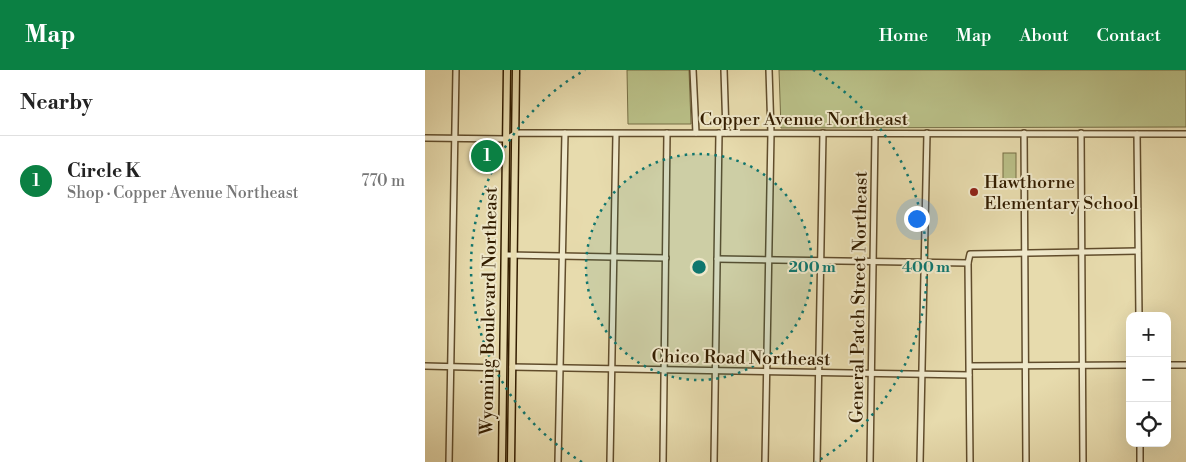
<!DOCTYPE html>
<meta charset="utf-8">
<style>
body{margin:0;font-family:"Libre Bodoni",serif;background:#f2f2f2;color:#222}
.controls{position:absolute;right:15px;bottom:15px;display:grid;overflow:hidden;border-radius:10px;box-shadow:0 5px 20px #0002}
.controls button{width:45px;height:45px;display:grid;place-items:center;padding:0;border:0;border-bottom:1px solid #e0e0e0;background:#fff;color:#222;font:25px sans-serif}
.you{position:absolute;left:491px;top:148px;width:18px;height:18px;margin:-12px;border:4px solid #fff;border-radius:50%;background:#1a73e8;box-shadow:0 0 0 8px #1a73e833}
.badge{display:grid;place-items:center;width:32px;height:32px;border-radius:50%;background:#0b8043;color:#fff;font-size:16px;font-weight:700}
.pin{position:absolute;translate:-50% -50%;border:2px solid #fff;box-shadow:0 1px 5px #0006}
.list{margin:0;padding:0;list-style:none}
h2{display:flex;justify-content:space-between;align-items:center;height:65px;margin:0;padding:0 20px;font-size:21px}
h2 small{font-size:16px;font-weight:400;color:#767676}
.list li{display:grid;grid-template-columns:32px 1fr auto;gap:15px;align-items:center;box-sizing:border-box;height:90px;padding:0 20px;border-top:1px solid #e0e0e0}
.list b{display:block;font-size:19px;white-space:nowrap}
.list p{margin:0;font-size:16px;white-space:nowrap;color:#767676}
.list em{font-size:16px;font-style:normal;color:#767676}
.icon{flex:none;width:28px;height:28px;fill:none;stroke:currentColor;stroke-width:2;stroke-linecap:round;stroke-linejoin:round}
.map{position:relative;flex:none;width:761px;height:392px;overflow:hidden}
header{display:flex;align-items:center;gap:30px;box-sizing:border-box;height:70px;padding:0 25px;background:#0b8043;color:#fff}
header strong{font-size:24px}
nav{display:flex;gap:28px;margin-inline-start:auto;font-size:18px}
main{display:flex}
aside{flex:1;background:#fff}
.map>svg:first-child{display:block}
.green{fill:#b9bf87;stroke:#766e44}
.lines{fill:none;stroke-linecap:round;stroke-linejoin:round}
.minor-casing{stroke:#604c2b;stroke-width:8}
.major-casing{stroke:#331d00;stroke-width:9}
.minor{stroke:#efe8ca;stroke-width:5}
.major{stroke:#e7dbad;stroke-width:6}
.ring{fill:none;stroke:#0f766e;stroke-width:2.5;stroke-dasharray:2.5 5}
.poi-dot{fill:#8f2418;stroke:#efe8ca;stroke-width:2}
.labels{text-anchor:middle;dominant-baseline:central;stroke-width:4;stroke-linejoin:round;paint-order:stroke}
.street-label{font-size:18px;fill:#331d00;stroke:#efe8ca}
.poi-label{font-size:18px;fill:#331d00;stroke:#efe8ca;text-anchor:start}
.centre{fill:#0f766e;stroke:#efe8ca;stroke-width:2.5}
.ring-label{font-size:15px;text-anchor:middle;font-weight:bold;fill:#0f766e;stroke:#efe8ca;stroke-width:4;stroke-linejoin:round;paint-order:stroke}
</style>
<header>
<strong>Map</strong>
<nav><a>Home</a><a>Map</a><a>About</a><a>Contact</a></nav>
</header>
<main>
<aside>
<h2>Nearby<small></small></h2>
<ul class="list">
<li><span class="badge">1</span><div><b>Circle K</b><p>Shop · Copper Avenue Northeast</p></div><em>770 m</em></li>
</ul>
</aside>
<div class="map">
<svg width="761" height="392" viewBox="0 0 761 392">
<rect width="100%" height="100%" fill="#e7dbad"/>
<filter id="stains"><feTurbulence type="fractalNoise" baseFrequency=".004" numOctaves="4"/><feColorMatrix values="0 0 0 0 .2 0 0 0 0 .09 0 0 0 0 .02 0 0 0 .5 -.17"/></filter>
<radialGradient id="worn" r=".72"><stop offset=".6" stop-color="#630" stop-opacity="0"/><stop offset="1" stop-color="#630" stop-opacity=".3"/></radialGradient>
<!-- green -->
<g class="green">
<path d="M202,0H264L266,54H203Z"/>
<path d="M354,0H761V57L356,58Z"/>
<rect x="578" y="83" width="13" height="32"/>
</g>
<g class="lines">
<!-- minor casing -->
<g class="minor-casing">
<g id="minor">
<path d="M268,0L271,63"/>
<path d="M299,0L301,63"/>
<path d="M599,63L601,392"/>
<path d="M656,63L658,392"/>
<path d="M712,64L714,246"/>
<path d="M0,68L82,69L91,63L761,64"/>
<path d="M81,185L241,188"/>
<path d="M292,189L543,193"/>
<path d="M742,295H761"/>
<path d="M0,296L78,298"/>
<path d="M545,296L705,295"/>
<path d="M87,297L544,305"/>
<path d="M715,373V392"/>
<path d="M24,392L31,0"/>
<path d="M133,392L140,63"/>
<path d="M185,392L191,64"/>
<path d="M238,392L242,63"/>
<path d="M289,392L294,63"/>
<path d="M340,392L346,63L344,0"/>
<path d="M392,392L398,63"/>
<path d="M445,392L450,63"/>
<path d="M495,392L502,63"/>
<path d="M545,392L543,193L545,184L713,181"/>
</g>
</g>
<!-- major casing -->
<g class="major-casing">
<g id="major">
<path d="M77,392L82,0"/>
<path d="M86,392L91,0"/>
</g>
</g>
<!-- minor -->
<use href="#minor" class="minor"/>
<!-- major -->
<use href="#major" class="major"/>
</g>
<!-- distance rings -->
<circle cx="274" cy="197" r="113" fill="#0f766e" fill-opacity=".12"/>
<g class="ring">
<circle cx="274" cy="197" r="113"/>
<path d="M157 392A227 227 0 0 1 160 0M388 0A227 227 0 0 1 391 392"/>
</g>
<!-- markers -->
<circle class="poi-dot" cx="549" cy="122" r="5"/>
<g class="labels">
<!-- street labels -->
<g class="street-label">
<text x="379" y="49">Copper Avenue Northeast</text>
<text transform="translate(434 227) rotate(-89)">General Patch Street Northeast</text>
<text transform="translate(64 241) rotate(-89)">Wyoming Boulevard Northeast</text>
<text transform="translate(316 288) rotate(1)">Chico Road Northeast</text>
</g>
<!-- poi labels -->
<g class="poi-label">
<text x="559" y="112">Hawthorne<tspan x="559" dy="21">Elementary School</tspan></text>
</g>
</g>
<circle cx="274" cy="197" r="8" class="centre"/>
<g class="ring-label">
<text x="387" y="202">200 m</text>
<text x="501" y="202">400 m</text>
</g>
<rect width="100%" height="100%" filter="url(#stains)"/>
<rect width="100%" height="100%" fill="url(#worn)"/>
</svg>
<div class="controls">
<button>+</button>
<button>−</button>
<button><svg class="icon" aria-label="locate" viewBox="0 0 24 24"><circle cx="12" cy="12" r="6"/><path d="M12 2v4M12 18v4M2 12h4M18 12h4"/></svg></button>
</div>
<div class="you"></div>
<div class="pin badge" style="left:62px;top:86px">1</div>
</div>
</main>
